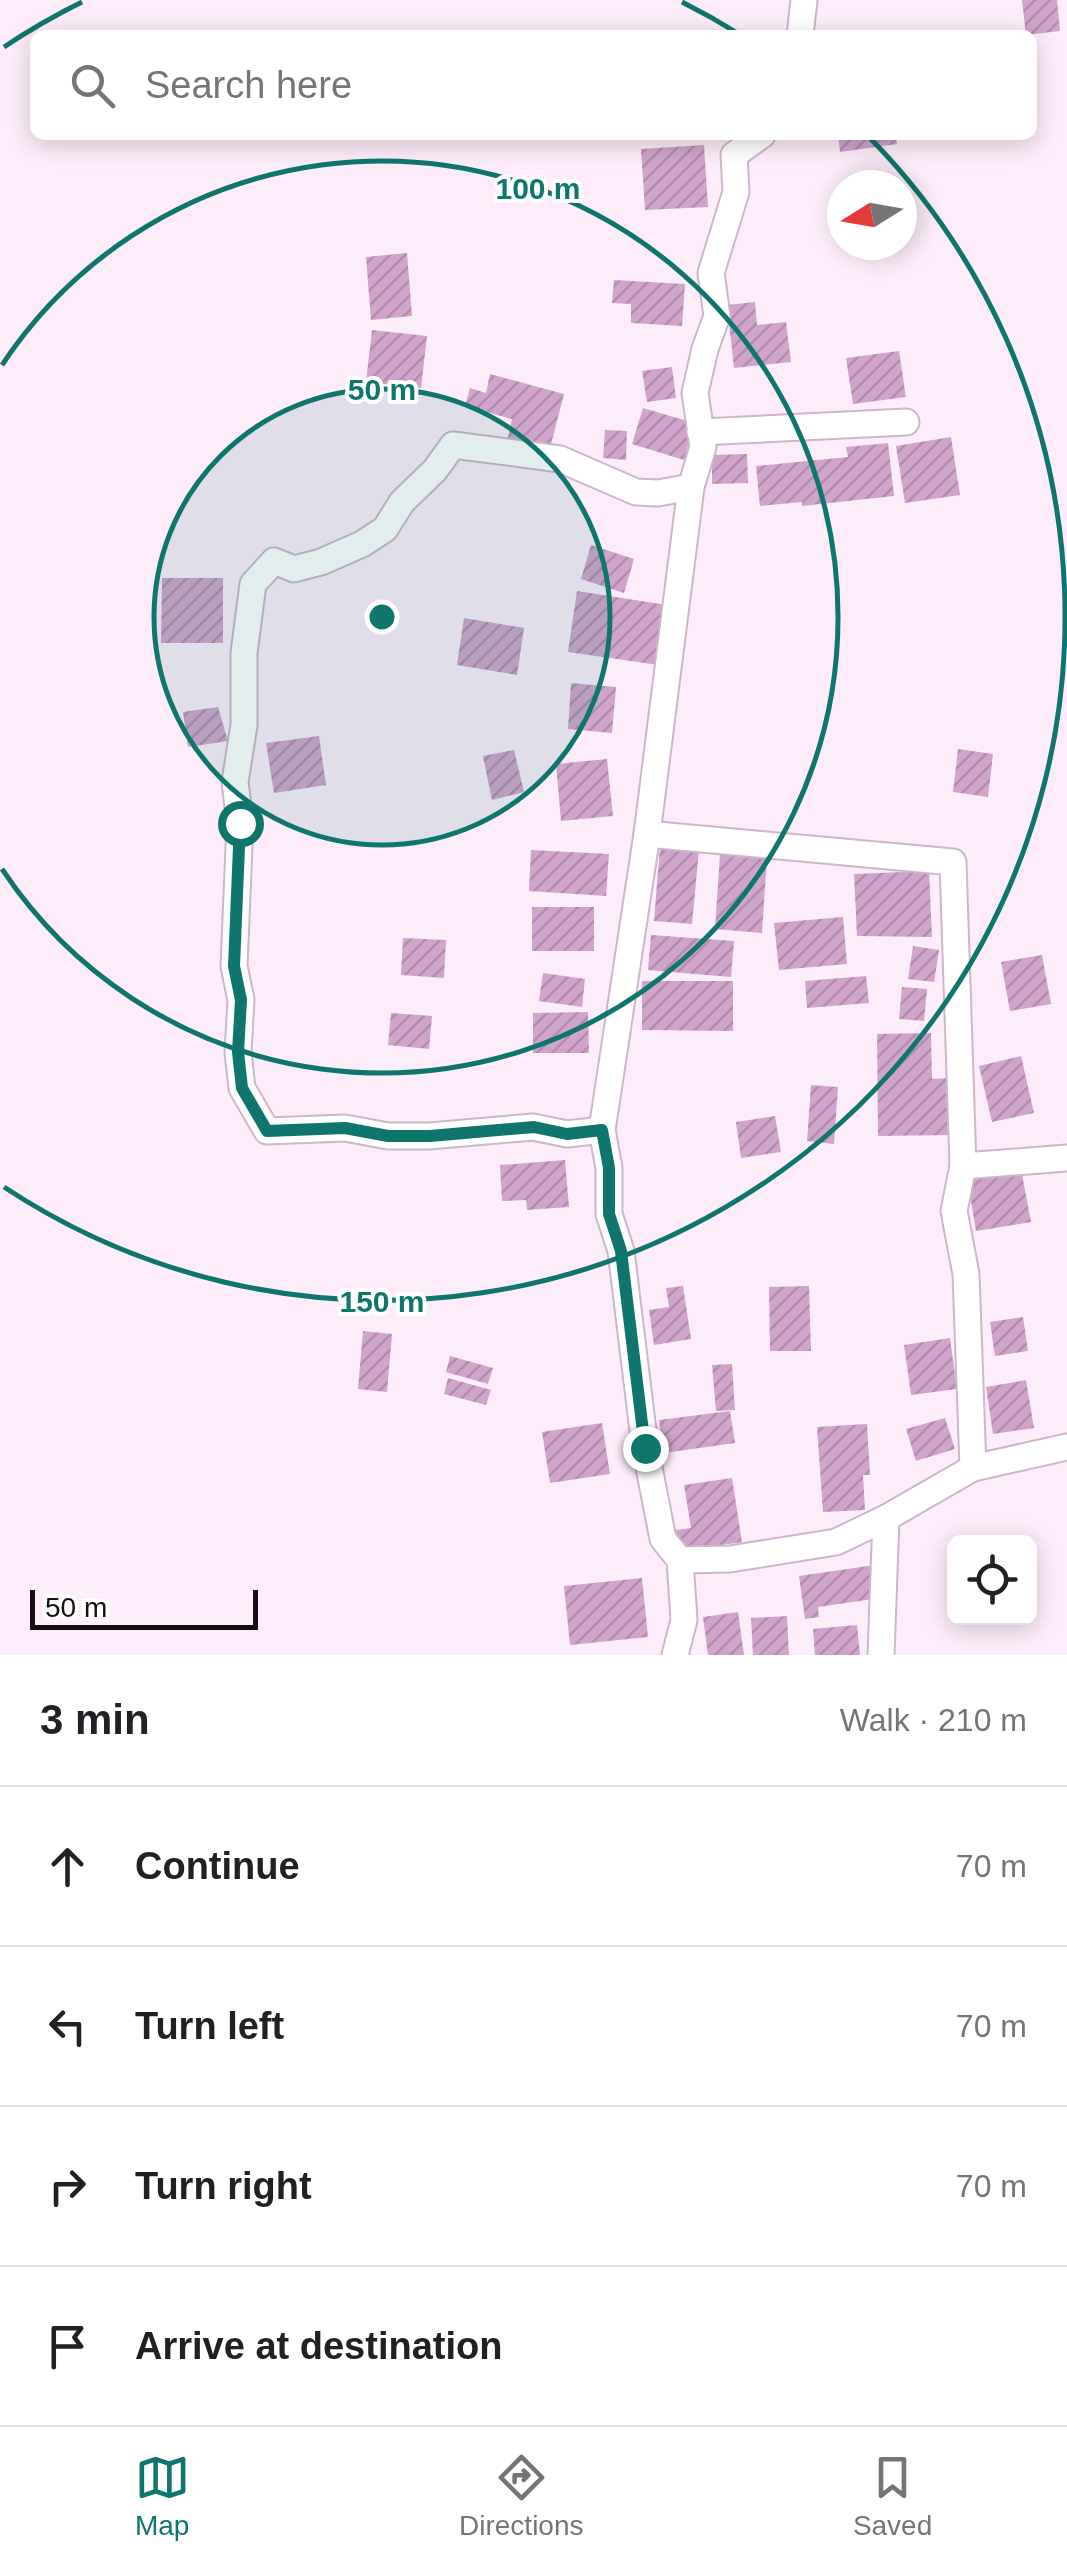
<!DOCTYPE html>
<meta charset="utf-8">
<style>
body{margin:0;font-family:Arial,sans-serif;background:#f2f2f2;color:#202124}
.controls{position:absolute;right:30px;bottom:30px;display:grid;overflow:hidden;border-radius:15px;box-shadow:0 5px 25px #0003}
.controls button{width:90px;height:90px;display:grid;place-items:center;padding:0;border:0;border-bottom:2px solid #e0e0e0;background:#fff;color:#202124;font:50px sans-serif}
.compass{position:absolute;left:827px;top:170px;width:90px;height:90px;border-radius:50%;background:#fff;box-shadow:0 5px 25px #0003;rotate:259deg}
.scale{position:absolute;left:30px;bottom:25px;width:228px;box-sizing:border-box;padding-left:10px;border:5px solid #160e15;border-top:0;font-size:28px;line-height:35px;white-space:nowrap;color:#160e15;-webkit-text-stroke:8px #fff;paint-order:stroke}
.stop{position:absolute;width:30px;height:30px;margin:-22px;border:8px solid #0f766e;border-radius:50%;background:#fff}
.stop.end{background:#0f766e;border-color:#fff;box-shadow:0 2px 10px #0008}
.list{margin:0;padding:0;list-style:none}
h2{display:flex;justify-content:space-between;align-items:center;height:130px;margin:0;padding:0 40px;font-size:42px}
h2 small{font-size:32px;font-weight:400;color:#757577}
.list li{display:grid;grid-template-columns:65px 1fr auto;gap:30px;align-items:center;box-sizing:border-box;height:160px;padding:0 40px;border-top:2px solid #e0e0e0}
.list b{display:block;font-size:38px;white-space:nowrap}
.list em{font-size:32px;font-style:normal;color:#757577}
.icon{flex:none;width:55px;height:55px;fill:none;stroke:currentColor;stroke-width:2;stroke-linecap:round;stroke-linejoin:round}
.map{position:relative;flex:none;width:1067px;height:1655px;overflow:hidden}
.search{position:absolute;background:#fff;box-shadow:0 5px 25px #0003;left:30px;right:30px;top:30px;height:110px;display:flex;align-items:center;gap:25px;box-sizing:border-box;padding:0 35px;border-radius:15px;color:#757577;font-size:38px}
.sheet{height:770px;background:#fff}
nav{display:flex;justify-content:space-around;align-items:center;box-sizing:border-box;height:140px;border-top:2px solid #e0e0e0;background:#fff;font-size:28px;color:#757577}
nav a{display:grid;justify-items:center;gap:5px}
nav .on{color:#0f766e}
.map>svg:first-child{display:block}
.building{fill:url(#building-hatch)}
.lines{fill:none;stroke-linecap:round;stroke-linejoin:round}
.minor-casing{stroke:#ceb6cb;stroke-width:29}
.minor{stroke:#fff;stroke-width:25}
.route{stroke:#0f766e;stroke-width:12}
.ring{fill:none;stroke:#0f766e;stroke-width:5}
.centre{fill:#0f766e;stroke:#fff;stroke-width:5}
.ring-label{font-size:30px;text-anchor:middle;font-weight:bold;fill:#0f766e;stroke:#fff;stroke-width:8;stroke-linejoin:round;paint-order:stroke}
</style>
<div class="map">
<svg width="1067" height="1655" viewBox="0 0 1067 1655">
<defs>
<pattern id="building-hatch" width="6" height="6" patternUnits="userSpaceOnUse" patternTransform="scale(2.5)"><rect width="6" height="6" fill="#d1a4cc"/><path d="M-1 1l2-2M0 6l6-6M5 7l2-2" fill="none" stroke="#b38cae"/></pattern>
</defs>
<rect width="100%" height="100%" fill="#fdedfa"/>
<!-- building -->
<g class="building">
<path d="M1022,0H1057L1060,31L1026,35Z"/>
<path d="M838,135H896L897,144L840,152Z"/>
<path d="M704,145L708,207L645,210L641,149Z"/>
<path d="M407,253L412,316L371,320L366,257Z"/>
<path d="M614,280L685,284L682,326L631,323V304L612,303Z"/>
<path d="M755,302L757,325L786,322L791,362L734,368L727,305Z"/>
<path d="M372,330L427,336L421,388L366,382Z"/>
<path d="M899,351L906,397L853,404L846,358Z"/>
<path d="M672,367L676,398L647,402L642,371Z"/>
<path d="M490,374L564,394L549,452L507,441L512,419L465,406L470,388L486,393Z"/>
<path d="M643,408L694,423L684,460L632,444Z"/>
<path d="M605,430L627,431L626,460L603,458Z"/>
<path d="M951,437L960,495L905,503L896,446Z"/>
<path d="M888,443L894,496L802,506V502L760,506L756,466L848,457L846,447Z"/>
<path d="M747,454L748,483L712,484V455Z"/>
<path d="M591,545L634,559L624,593L581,579Z"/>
<path d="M162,578H223V643H161Z"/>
<path d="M577,591L667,605L658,665L568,652Z"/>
<path d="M464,618L524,628L517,675L457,665Z"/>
<path d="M571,683L616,687L612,733L568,729Z"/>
<path d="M218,707L228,741L188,747L183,712Z"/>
<path d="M319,736L326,785L274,793L266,743Z"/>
<path d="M958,749L993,754L988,797L953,792Z"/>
<path d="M514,750L524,792L492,800L483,756Z"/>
<path d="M607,759L613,816L561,821L556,764Z"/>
<path d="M660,847L699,850L692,924L654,921Z"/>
<path d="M531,850L609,854L606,896L529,891Z"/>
<path d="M720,854L767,857L762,933L715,929Z"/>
<path d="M929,871L932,937L857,936L854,874Z"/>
<rect x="532" y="907" width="62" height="44"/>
<path d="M843,917L847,964L779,970L774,923Z"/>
<path d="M651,935L734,941L731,977L648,970Z"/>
<path d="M403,938L446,940L444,978L401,975Z"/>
<path d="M913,946L939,950L934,982L908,979Z"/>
<path d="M1042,955L1051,1004L1010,1011L1001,962Z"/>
<path d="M543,973L585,979L582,1007L539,1001Z"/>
<path d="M866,976L869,1003L807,1008L805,981Z"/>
<path d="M642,981H733V1031L642,1030Z"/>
<path d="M902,987L927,989L924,1021L899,1019Z"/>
<path d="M588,1012L589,1053H533V1013Z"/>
<path d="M391,1013L432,1016L429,1049L388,1045Z"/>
<path d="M931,1033L932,1079L950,1078L951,1135L878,1136L877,1034Z"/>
<path d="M1021,1056L1034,1113L992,1122L979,1066Z"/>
<path d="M811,1085L838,1087L834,1144L807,1141Z"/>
<path d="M775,1116L781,1152L741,1158L736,1122Z"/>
<path d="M565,1160L569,1207L527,1210L526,1200L502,1201L500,1165Z"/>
<path d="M1021,1169L1031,1222L976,1231L967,1178Z"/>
<path d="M683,1286L691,1339L654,1345L649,1310L669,1307L666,1288Z"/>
<path d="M809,1286L811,1351H770L769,1287Z"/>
<path d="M1023,1317L1028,1351L995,1356L990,1322Z"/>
<path d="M363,1331L392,1334L387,1392L358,1389Z"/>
<path d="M950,1338L957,1389L911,1395L904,1345Z"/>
<path d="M450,1356L493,1368L488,1384L446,1372Z"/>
<path d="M732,1364L735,1410L716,1411L712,1365Z"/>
<path d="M448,1378L491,1390L486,1405L444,1394Z"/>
<path d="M1026,1380L1034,1428L993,1434L986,1387Z"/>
<path d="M730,1411L735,1443L664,1453L659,1420Z"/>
<path d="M945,1418L955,1449L916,1461L906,1429Z"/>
<path d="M602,1423L610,1474L550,1483L542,1432Z"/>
<path d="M867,1424L870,1475H863L865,1510L823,1512L817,1427Z"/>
<path d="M732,1478L742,1542L695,1549L680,1557L676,1530L691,1528L684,1485Z"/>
<path d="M875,1565L880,1598L818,1607L819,1617L805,1619L799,1576Z"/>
<path d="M642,1578L648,1637L570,1645L564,1586Z"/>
<path d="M738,1612L744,1655H708L703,1617Z"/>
<path d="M787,1616L789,1655H753L751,1618Z"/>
<path d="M857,1625L860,1655H815L813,1629Z"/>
</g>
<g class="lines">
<!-- minor casing -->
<g class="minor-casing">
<g id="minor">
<path d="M800,35L804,0"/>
<path d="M700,432L906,422"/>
<path d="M647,834L953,862L963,1166L954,1211L966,1274L973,1468"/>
<path d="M602,1130L647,834L691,487"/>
<path d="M963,1166L1067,1158"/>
<path d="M680,1560L730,1559L836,1542L886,1518L973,1468L1067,1447"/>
<path d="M675,1655L684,1620L680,1560L663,1539L645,1447L621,1251L609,1214V1168L602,1130L567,1134L533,1127L429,1136H388L345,1128L267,1131L242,1088L238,1052L241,1000L234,966L240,823L235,782L244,725V653L253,584L274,561L294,569L321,562L362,544L385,529L402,502L435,470L453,445L560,459L636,492L658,493L691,487L703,447L695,393L705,349L717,316L711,273L736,192L734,155L762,135"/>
<path d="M881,1655L886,1518"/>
</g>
</g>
<!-- minor -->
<use href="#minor" class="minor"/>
</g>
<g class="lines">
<!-- route -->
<path class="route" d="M240,823L234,966L241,1000L238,1052L242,1088L267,1131L345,1128L388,1136H430L534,1127L567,1134L602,1130L609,1168V1214L621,1251L645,1448"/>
</g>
<!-- distance rings -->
<circle cx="382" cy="617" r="228" fill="#0f766e" fill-opacity=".12"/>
<g class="ring">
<circle cx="382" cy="617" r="228"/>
<path d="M2 365A456 456 0 1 1 2 869"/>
<path d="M4 47A684 684 0 0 1 82 2M682 2A684 684 0 0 1 739 34M870 138A684 684 0 0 1 4 1187"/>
</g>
<circle cx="382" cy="617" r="15" class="centre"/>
<g class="ring-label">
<text x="538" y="199">100 m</text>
<text x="382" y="400">50 m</text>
<text x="382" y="1312">150 m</text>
</g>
</svg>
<div class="controls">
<button><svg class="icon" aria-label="locate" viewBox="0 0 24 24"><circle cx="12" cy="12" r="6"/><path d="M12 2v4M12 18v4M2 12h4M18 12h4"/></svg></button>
</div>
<svg class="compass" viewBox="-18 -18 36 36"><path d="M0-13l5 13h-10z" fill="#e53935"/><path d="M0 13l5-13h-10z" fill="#757577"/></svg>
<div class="scale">50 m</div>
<div class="stop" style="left:240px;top:823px"></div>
<div class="stop end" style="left:645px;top:1448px"></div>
<div class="search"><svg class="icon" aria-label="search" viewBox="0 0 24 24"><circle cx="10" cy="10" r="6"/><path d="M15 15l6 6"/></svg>Search here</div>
</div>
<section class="sheet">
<h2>3 min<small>Walk · 210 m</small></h2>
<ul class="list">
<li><svg class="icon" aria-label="ahead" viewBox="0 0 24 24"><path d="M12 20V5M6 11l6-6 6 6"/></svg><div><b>Continue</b></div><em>70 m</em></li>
<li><svg class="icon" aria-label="left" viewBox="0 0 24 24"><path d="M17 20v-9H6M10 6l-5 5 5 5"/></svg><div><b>Turn left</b></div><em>70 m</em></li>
<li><svg class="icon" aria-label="right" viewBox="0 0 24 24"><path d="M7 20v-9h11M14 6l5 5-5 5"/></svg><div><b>Turn right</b></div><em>70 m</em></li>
<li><svg class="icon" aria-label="arrive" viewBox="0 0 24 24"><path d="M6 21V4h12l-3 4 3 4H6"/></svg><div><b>Arrive at destination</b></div></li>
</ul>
</section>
<nav>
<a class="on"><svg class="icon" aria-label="map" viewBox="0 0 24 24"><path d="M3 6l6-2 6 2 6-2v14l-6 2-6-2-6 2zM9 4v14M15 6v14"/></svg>Map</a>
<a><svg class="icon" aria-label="directions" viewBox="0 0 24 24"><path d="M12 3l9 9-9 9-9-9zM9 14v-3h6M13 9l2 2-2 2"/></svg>Directions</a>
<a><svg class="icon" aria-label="saved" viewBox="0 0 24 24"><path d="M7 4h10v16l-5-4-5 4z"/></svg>Saved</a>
</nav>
